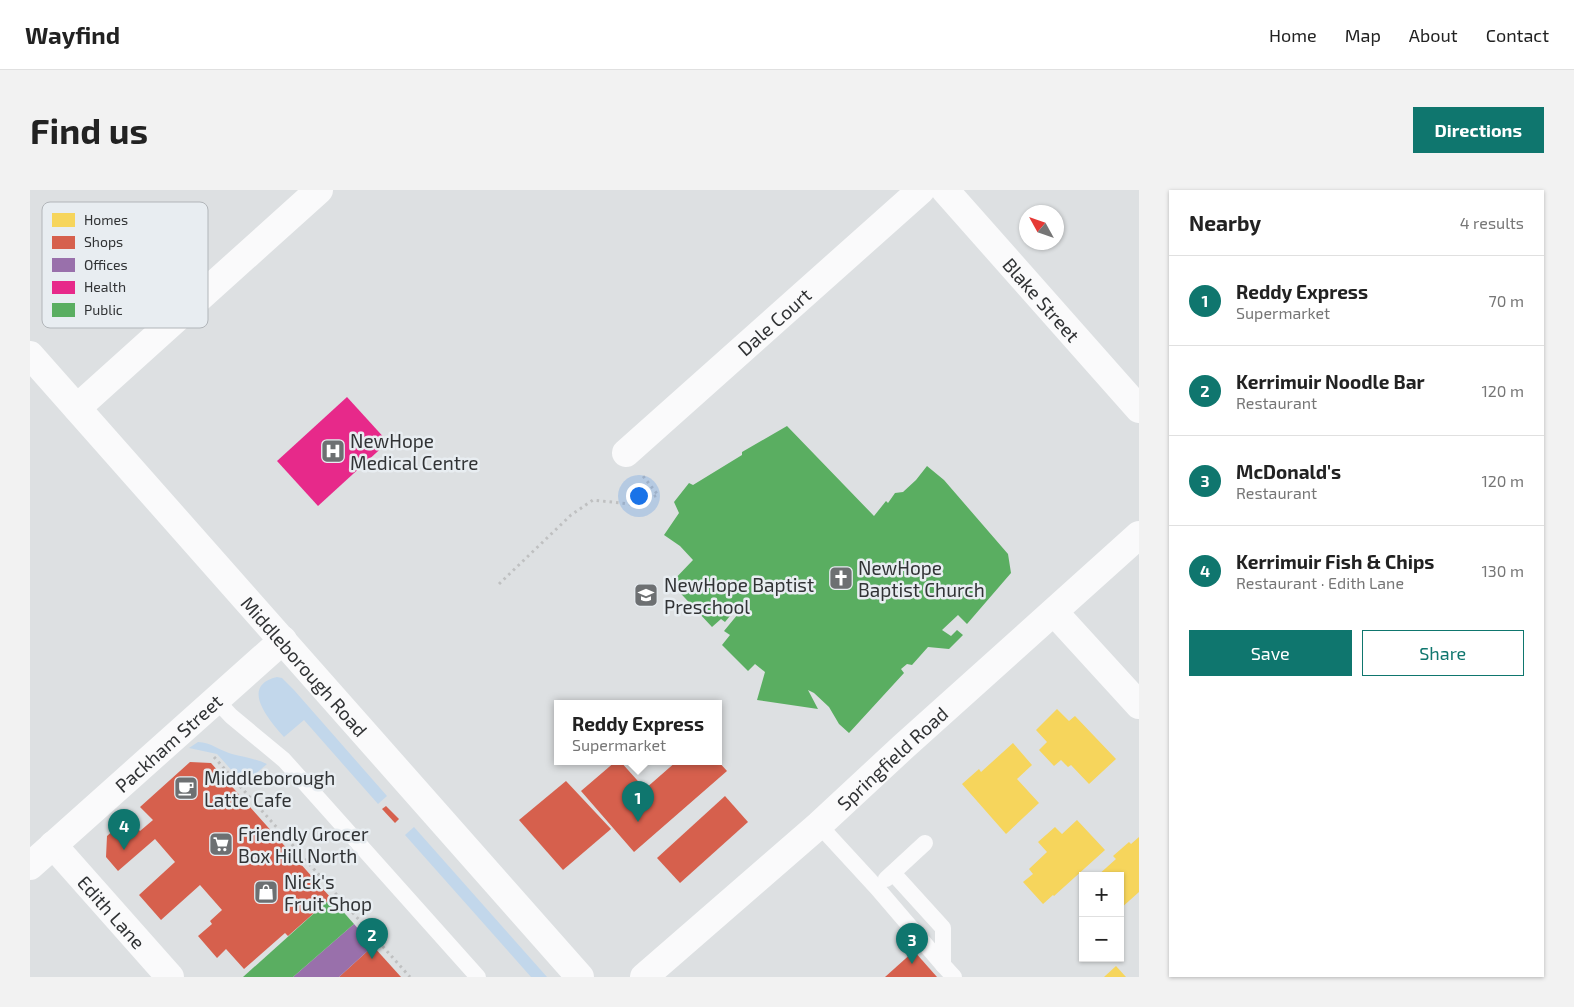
<!DOCTYPE html>
<meta charset="utf-8">
<style>
body{margin:0;font-family:"Exo 2",sans-serif;background:#f2f2f2;color:#222}
.controls{position:absolute;right:15px;bottom:15px;display:grid;overflow:hidden;border-radius:0px;box-shadow:0 1px 4px #0004}
.controls button{width:45px;height:45px;display:grid;place-items:center;padding:0;border:0;border-bottom:1px solid #e0e0e0;background:#fff;color:#222;font:25px sans-serif}
.compass{position:absolute;left:989px;top:15px;width:45px;height:45px;border-radius:50%;background:#fff;box-shadow:0 1px 4px #0004;rotate:310deg}
.you{position:absolute;left:608px;top:305px;width:18px;height:18px;margin:-12px;border:4px solid #fff;border-radius:50%;background:#1a73e8;box-shadow:0 0 0 8px #1a73e833}
.badge{display:grid;place-items:center;width:32px;height:32px;border-radius:50%;background:#0f766e;color:#fff;font-size:16px;font-weight:700}
.pin{position:absolute;translate:-50% -41px;filter:drop-shadow(0 1px 2px #0008)}
.pin::after{content:'';position:absolute;top:26px;width:18px;height:15px;background:inherit;clip-path:polygon(0 0,100% 0,50% 100%)}
.popup{position:absolute;left:524px;top:510px;width:168px;height:65px;box-sizing:border-box;display:grid;place-content:center;border-radius:0px;background:#fff;filter:drop-shadow(0 1px 4px #0005);font-size:16px;white-space:nowrap;color:#767676}
.popup b{font-size:19px;color:#222}
.popup::after{content:'';position:absolute;left:50%;top:100%;margin-left:-10px;border:10px solid transparent;border-top-color:#fff}
.list{margin:0;padding:0;list-style:none}
h2{display:flex;justify-content:space-between;align-items:center;height:65px;margin:0;padding:0 20px;font-size:21px}
h2 small{font-size:16px;font-weight:400;color:#767676}
.list li{display:grid;grid-template-columns:32px 1fr auto;gap:15px;align-items:center;box-sizing:border-box;height:90px;padding:0 20px;border-top:1px solid #e0e0e0}
.list b{display:block;font-size:19px;white-space:nowrap}
.list p{margin:0;font-size:16px;white-space:nowrap;color:#767676}
.list em{font-size:16px;font-style:normal;color:#767676}
.actions{display:flex;gap:10px;padding:15px 20px}
.actions a{flex:1;padding:11px 0;border:1px solid #0f766e;border-radius:0px;text-align:center;font-size:18px;color:#0f766e}
.actions .main{background:#0f766e;color:#fff}
.map{position:relative;flex:none;width:1109px;height:787px;overflow:hidden;border-radius:0px}
header{display:flex;align-items:center;gap:30px;box-sizing:border-box;height:70px;padding:0 25px;background:#fff;border-bottom:1px solid #e0e0e0}
header strong{font-size:24px}
nav{display:flex;gap:28px;margin-inline-start:auto;font-size:18px}
.intro{display:flex;align-items:center;justify-content:space-between;box-sizing:border-box;height:120px;padding:0 30px}
h1{margin:0;font-size:35px}
.button{padding:12px 22px;border-radius:0px;background:#0f766e;color:#fff;font-size:18px;font-weight:700}
main{display:flex;gap:30px;padding:0 30px}
aside{flex:1;background:#fff;border-radius:0px;box-shadow:0 1px 4px #0004}
.map>svg:first-child{display:block}
.green{fill:#c2d7eb}
.homes{fill:#f6d55c}
.shops{fill:#d6604d}
.offices{fill:#9970ab}
.health{fill:#e7298a}
.public{fill:#5aae61}
.lines{fill:none;stroke-linecap:round;stroke-linejoin:round}
.path{stroke:#bfc0c1;stroke-width:3;stroke-dasharray:2.5 4;stroke-linecap:butt}
.service{stroke:#fafafb;stroke-width:16}
.minor{stroke:#fafafb;stroke-width:28}
.secondary{stroke:#fafafb;stroke-width:28}
.primary{stroke:#fafafb;stroke-width:28}
.labels{text-anchor:middle;dominant-baseline:central;stroke-width:5;stroke-linejoin:round;paint-order:stroke}
.street-label{font-size:19px;fill:#313335;stroke:#e8edf1}
.poi-label{font-size:19px;fill:#313335;stroke:#e8edf1;text-anchor:start}
.key{fill:#e8edf1;stroke:#b1b5b9;stroke-width:1}
.key-label{font-size:14px;fill:#313335}
</style>
<header>
<strong>Wayfind</strong>
<nav><a>Home</a><a>Map</a><a>About</a><a>Contact</a></nav>
</header>
<div class="intro"><h1>Find us</h1><a class="button">Directions</a></div>
<main>
<div class="map">
<svg width="1109" height="787" viewBox="0 0 1109 787">
<rect width="100%" height="100%" fill="#dde0e2"/>
<!-- green -->
<g class="green">
<path d="M247,487L252,488L264,500L357,606L348,614L274,530L254,547C241,532 208,496 247,487Z"/>
<path d="M168,552C181,552 190,561 202,564C214,567 226,569 237,574L214,594L187,564L159,558Z"/>
<path d="M384,637L517,787H501L375,645Z"/>
</g>
<!-- homes -->
<g class="homes">
<path d="M1027,519L1039,531L1045,526L1086,569L1059,594L1041,575L1038,577L1031,570L1024,576L1009,560L1017,552L1006,540Z"/>
<path d="M983,553L1002,575L987,589L1009,613L976,644L932,594L949,579L951,582Z"/>
<path d="M1047,630L1075,660L1024,706L1023,705L1013,714L993,692L1003,684L999,679L1017,662L1008,652L1025,637L1032,644Z"/>
<path d="M1109,647V702L1090,719V686H1067L1086,669L1083,666L1099,652L1101,654Z"/>
<path d="M1086,776L1096,787H1074Z"/>
</g>
<!-- shops -->
<g class="shops">
<path d="M586,571H590L615,599L647,571H688L697,581L604,662L551,601Z"/>
<path d="M160,572L181,573L301,708L258,746L255,743L214,779L196,759L187,768L168,746L182,734L180,731L192,720L170,695L131,730L109,705L145,672L125,649L88,681L76,667L77,646L98,628L110,641L123,630L110,617Z"/>
<path d="M536,591L581,639L533,680L489,630Z"/>
<path d="M695,606L718,632L650,693L627,668Z"/>
<path d="M356,616L369,629L365,633L352,619Z"/>
<path d="M343,756L371,787H309Z"/>
<path d="M884,761L907,787H855Z"/>
</g>
<!-- offices -->
<path class="offices" d="M324,734L343,756L309,787H263Z"/>
<!-- health -->
<path class="health" d="M317,207L358,252L288,316L247,271Z"/>
<!-- public -->
<g class="public">
<path d="M757,236L844,326L856,311L858,313L865,303L873,302L886,290L897,276L914,290L978,364L981,383L937,434L928,425L912,440L921,446L927,440L933,445L919,459L898,457L882,475L877,474L871,479L874,483L819,543L809,534L799,517L784,503L778,500L788,519L727,510L735,482L725,474L718,481L692,455L700,445L694,441L708,424L704,421L695,432L691,429L682,437L641,393L663,370L650,356L634,345L649,323L644,312L659,293L663,295L712,265V262Z"/>
<path d="M301,708L324,734L263,787H213Z"/>
</g>
<g class="lines">
<!-- path -->
<g class="path">
<path d="M469,394L541,325L563,310L599,314L628,305L613,286"/>
<path d="M184,567L380,787"/>
</g>
<!-- service -->
<g class="service">
<path d="M186,510L201,526L254,570L448,787"/>
<path d="M789,635L847,698L913,775"/>
<path d="M863,683L913,738V775L924,787"/>
<path d="M856,689L895,653"/>
</g>
<!-- minor -->
<g class="minor">
<path id="s1" d="M915,0L1109,219"/>
<path d="M47,218L289,0"/>
<path id="s2" d="M596,263L891,0"/>
<path d="M1024,422L1109,515"/>
<path id="s3" d="M23,655L140,787"/>
<path id="s4" d="M0,676L253,450"/>
</g>
<!-- secondary -->
<path class="secondary" id="s5" d="M614,787L789,635L873,557L1109,345"/>
<!-- primary -->
<path class="primary" id="s6" d="M0,165L550,787"/>
</g>
<!-- icons -->
<defs>
<g id="hospital-square" transform="scale(1.25)"><rect x="-9" y="-9" width="18" height="18" rx="4" fill="#6d7072" stroke="#e8edf1"/><path d="M-5-5h3v3.5h4V-5h3V5h-3V1.5h-4V5h-3Z" fill="#fff"/></g>
<g id="church-square" transform="scale(1.25)"><rect x="-9" y="-9" width="18" height="18" rx="4" fill="#6d7072" stroke="#e8edf1"/><path d="M-1.2-6h2.4v3.5h3.3v2.4h-3.3V6h-2.4V-.1h-3.3v-2.4h3.3Z" fill="#fff"/></g>
<g id="school-square" transform="scale(1.25)"><rect x="-9" y="-9" width="18" height="18" rx="4" fill="#6d7072" stroke="#e8edf1"/><path d="M0-5L7-2L0 1L-7-2ZM-4 1L0 2.5L4 1V4Q0 6-4 4Z" fill="#fff"/></g>
<g id="cafe-square" transform="scale(1.25)"><rect x="-9" y="-9" width="18" height="18" rx="4" fill="#6d7072" stroke="#e8edf1"/><path d="M-5.5-4.5H6V0H3Q3 3.5 0 3.5H-2.5Q-5.5 3.5-5.5 0ZM3-3.2v2h1.7v-2ZM-6 4.5H4V6H-6Z" fill="#fff"/></g>
<g id="supermarket-square" transform="scale(1.25)"><rect x="-9" y="-9" width="18" height="18" rx="4" fill="#6d7072" stroke="#e8edf1"/><path d="M-6-5.5h2.5l.6 2H6L4.5 2H-2.5L-4.4-4H-6ZM-1.5 3.2a1.3 1.3 0 1 0 .1 0ZM3 3.2a1.3 1.3 0 1 0 .1 0Z" fill="#fff"/></g>
<g id="shop-square" transform="scale(1.25)"><rect x="-9" y="-9" width="18" height="18" rx="4" fill="#6d7072" stroke="#e8edf1"/><path d="M-5-2.5h2.3a2.7 3.5 0 0 1 5.4 0H5L5.5 6h-11ZM-1.5-2.5h3a1.5 2.3 0 0 0-3 0Z" fill="#fff"/></g>
</defs>
<g fill-rule="evenodd">
<use href="#hospital-square" x="303" y="261"/>
<use href="#church-square" x="811" y="388"/>
<use href="#school-square" x="616" y="405"/>
<use href="#cafe-square" x="156" y="598"/>
<use href="#supermarket-square" x="191" y="654"/>
<use href="#shop-square" x="236" y="702"/>
</g>
<g class="labels">
<!-- street labels -->
<g class="street-label">
<text stroke="none"><textPath href="#s1" startOffset="146">Blake Street</textPath></text>
<text stroke="none"><textPath href="#s2" startOffset="198">Dale Court</textPath></text>
<text stroke="none"><textPath href="#s6" startOffset="415">Middleborough Road</textPath></text>
<text stroke="none"><textPath href="#s4" startOffset="185">Packham Street</textPath></text>
<text stroke="none"><textPath href="#s5" startOffset="331">Springfield Road</textPath></text>
<text stroke="none"><textPath href="#s3" startOffset="89">Edith Lane</textPath></text>
</g>
<!-- poi labels -->
<g class="poi-label">
<text x="320" y="250">NewHope<tspan x="320" dy="22">Medical Centre</tspan></text>
<text x="828" y="377">NewHope<tspan x="828" dy="22">Baptist Church</tspan></text>
<text x="634" y="394">NewHope Baptist<tspan x="634" dy="22">Preschool</tspan></text>
<text x="174" y="587">Middleborough<tspan x="174" dy="22">Latte Cafe</tspan></text>
<text x="208" y="643">Friendly Grocer<tspan x="208" dy="22">Box Hill North</tspan></text>
<text x="254" y="691">Nick's<tspan x="254" dy="22">Fruit Shop</tspan></text>
</g>
</g>
<!-- legend -->
<rect x="12" y="12" width="166" height="126" rx="8" class="key"/>
<rect x="22" y="23" width="23" height="14" fill="#f6d55c"/>
<rect x="22" y="46" width="23" height="13" fill="#d6604d"/>
<rect x="22" y="68" width="23" height="14" fill="#9970ab"/>
<rect x="22" y="91" width="23" height="13" fill="#e7298a"/>
<rect x="22" y="113" width="23" height="14" fill="#5aae61"/>
<g class="key-label">
<text x="54" y="35">Homes</text>
<text x="54" y="57">Shops</text>
<text x="54" y="80">Offices</text>
<text x="54" y="102">Health</text>
<text x="54" y="125">Public</text>
</g>
</svg>
<div class="controls">
<button>+</button>
<button>−</button>
</div>
<svg class="compass" viewBox="-18 -18 36 36"><path d="M0-13l5 13h-10z" fill="#e53935"/><path d="M0 13l5-13h-10z" fill="#767676"/></svg>
<div class="you"></div>
<div class="pin badge" style="left:608px;top:632px">1</div>
<div class="popup"><b>Reddy Express</b>Supermarket</div>
<div class="pin badge" style="left:342px;top:769px">2</div>
<div class="pin badge" style="left:882px;top:774px">3</div>
<div class="pin badge" style="left:94px;top:660px">4</div>
</div>
<aside>
<h2>Nearby<small>4 results</small></h2>
<ul class="list">
<li><span class="badge">1</span><div><b>Reddy Express</b><p>Supermarket</p></div><em>70 m</em></li>
<li><span class="badge">2</span><div><b>Kerrimuir Noodle Bar</b><p>Restaurant</p></div><em>120 m</em></li>
<li><span class="badge">3</span><div><b>McDonald's</b><p>Restaurant</p></div><em>120 m</em></li>
<li><span class="badge">4</span><div><b>Kerrimuir Fish &amp; Chips</b><p>Restaurant · Edith Lane</p></div><em>130 m</em></li>
</ul>
<div class="actions"><a class="main">Save</a><a>Share</a></div>
</aside>
</main>
